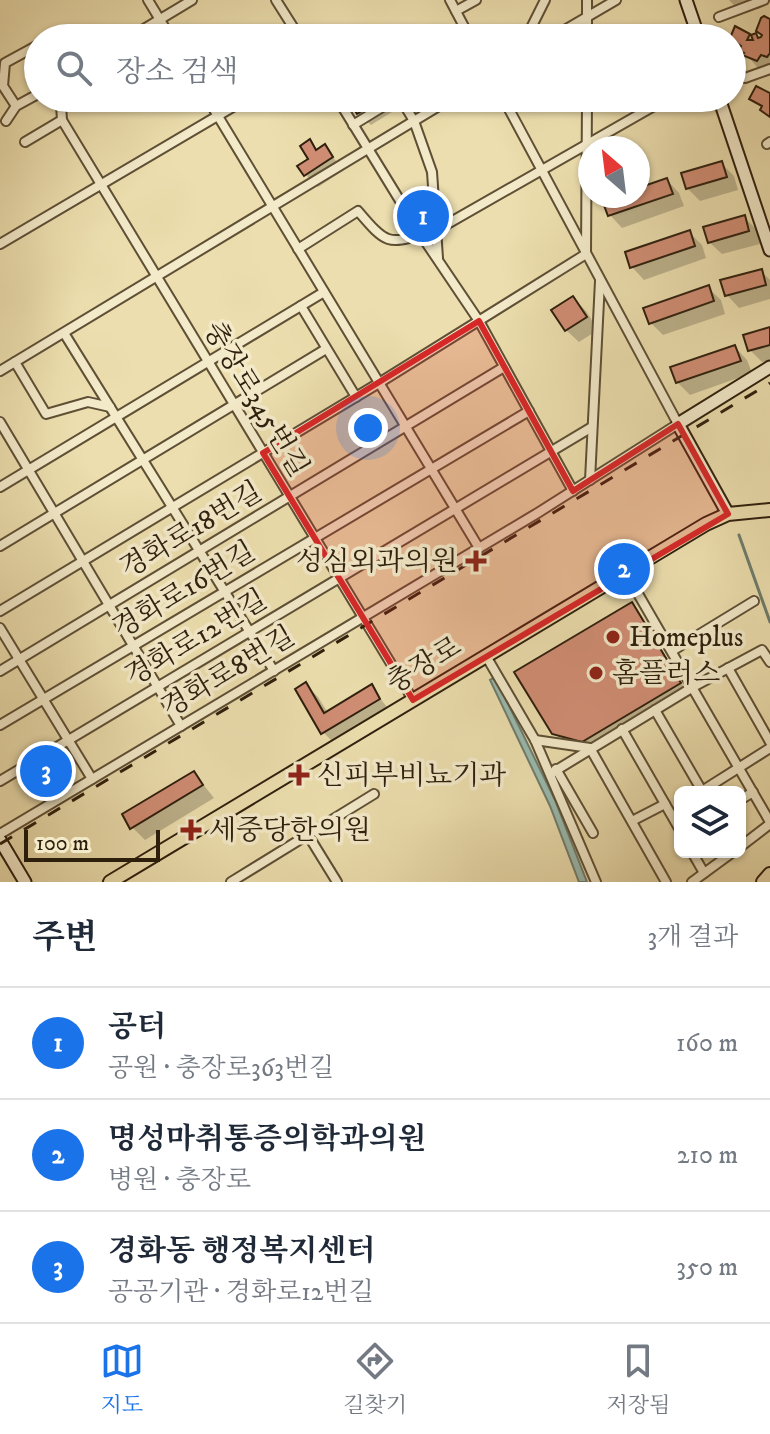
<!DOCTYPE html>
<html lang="ko">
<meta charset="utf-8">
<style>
body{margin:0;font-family:"IM FELL DW Pica","Noto Serif KR",serif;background:#f2f2f3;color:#1f2937}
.controls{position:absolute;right:24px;bottom:24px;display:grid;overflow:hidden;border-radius:12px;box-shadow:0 2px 6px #0004}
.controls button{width:72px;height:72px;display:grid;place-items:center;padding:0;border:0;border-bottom:2px solid #e0e1e3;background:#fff;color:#1f2937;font:40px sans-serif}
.compass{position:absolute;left:578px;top:136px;width:72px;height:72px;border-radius:50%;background:#fff;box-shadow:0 2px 6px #0004;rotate:332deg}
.scale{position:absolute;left:24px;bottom:20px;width:136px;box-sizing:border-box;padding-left:8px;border:4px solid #2e1f0d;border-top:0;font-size:22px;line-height:28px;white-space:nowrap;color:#2e1f0d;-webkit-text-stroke:6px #f3eaca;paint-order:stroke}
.you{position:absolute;left:368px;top:428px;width:28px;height:28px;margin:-20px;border:6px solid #fff;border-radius:50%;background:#1a73e8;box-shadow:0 0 0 12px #1a73e833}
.badge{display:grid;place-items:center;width:52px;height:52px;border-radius:50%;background:#1a73e8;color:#fff;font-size:26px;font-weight:700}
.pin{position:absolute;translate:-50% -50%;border:4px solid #fff;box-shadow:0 2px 8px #0006}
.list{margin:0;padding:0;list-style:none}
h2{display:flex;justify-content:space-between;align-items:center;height:104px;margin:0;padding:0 32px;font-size:34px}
h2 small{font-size:26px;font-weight:400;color:#747a83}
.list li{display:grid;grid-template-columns:52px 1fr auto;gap:24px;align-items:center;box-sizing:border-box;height:112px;padding:0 32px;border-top:2px solid #e0e1e3}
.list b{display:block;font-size:30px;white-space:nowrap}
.list p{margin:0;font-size:26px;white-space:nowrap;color:#747a83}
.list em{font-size:26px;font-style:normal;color:#747a83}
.icon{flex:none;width:44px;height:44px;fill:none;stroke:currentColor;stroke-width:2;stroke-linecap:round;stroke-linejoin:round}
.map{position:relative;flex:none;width:770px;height:882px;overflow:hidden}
.search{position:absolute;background:#fff;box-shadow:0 2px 6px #0004;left:24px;right:24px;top:24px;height:88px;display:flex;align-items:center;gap:20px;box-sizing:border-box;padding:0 28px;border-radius:44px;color:#747a83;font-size:30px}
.sheet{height:440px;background:#fff}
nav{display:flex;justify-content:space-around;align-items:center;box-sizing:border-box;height:112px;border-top:2px solid #e0e1e3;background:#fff;font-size:22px;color:#747a83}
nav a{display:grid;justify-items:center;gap:4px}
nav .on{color:#1a73e8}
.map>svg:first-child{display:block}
.green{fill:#bac189;stroke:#74704b;stroke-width:2}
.water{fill:#99bbaf;stroke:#6e7d6e;stroke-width:2}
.shadow{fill:#0003}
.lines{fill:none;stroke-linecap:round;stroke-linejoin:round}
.stream{stroke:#6e7d6e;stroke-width:3}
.building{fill:#d08d74;stroke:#2e1f0d;stroke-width:2}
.street-casing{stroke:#5e4f35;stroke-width:12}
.secondary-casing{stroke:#2e1f0d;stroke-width:15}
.primary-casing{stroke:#2e1f0d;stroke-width:16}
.street{stroke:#f3eaca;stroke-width:8}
.secondary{stroke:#f3eaca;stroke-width:11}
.primary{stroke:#ecdeae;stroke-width:12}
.rail{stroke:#2e1f0d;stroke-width:3;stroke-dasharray:14 14;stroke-linecap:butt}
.marked{fill:#d62828;fill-opacity:0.2;stroke:#d62828;stroke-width:6;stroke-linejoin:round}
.poi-dot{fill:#8f2418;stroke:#f3eaca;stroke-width:3}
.labels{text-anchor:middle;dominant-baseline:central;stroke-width:7;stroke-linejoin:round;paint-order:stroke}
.street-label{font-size:28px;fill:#2e1f0d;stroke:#f3eaca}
.poi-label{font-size:28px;fill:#2e1f0d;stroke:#f3eaca;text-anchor:start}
</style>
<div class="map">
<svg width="770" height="882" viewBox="0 0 770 882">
<rect width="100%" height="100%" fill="#ecdeae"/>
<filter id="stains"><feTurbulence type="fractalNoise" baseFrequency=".0025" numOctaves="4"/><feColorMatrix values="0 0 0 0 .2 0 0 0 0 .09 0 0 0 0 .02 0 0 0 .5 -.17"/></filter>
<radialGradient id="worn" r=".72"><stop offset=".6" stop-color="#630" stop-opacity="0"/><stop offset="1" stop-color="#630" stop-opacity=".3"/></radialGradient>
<!-- green -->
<path class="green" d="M427,203L432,222L421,226L413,211Z"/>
<!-- water -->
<path class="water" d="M495,677L555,800L587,882H579L550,806L490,680Z"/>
<!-- shadow -->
<g class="shadow">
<path d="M729,0H764L759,9L753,7L750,12L736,7Z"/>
<path d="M770,21V72L757,67L732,38L749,36L756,43L755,35L759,39L764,36Z"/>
<path d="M349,98H394L400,107L371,125L358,113Z"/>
<path d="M310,142L318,151L324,147L344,170L318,187L305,174L311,159Z"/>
<path d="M722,164L734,176L738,190L700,201L687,188Z"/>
<path d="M667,180L679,193L684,206L622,228L610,215L621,196H638V190Z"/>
<path d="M744,217L757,230L760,244L722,254L709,242Z"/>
<path d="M689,232L702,245L706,258L644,280L632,267Z"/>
<path d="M761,271L770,280V299L739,308L727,295Z"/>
<path d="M708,288L721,300L725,314L663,335L651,323Z"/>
<path d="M573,298L586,311L598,330L579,342L566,330Z"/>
<path d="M770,329V360L762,362L750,350Z"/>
<path d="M735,347L747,360L752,373L690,395L677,382Z"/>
<path d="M632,604L685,689L588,746L560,739L554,733Z"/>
<path d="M306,685L318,697L328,713L371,687L391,712L336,745L323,732Z"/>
<path d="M194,773L214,798L145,840L132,827Z"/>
</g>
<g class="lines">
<!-- stream -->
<path class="stream" d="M739,535L770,622"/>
</g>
<!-- building -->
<g class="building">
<path d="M764,16L770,19V53L767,57L761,55L757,61L742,55L744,53L739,50L741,46L730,38L735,26L750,34L747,40H753L751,35L756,33L758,38L761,37L762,35L756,31L761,18Z"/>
<path d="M756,86L770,93V117L760,110L762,106L749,99Z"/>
<path d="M347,98H383L357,114Z"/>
<path d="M310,139L316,150L325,144L333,157L304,176L297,166L308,159L300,146Z"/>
<path d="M722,161L727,177L686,189L681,173Z"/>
<path d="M667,178L673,194L608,216L602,200L615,196H638V188Z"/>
<path d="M745,215L749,231L708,243L703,227Z"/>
<path d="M690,230L695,246L630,268L625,252Z"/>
<path d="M762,269L766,285L725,296L720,280Z"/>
<path d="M709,285L714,301L649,324L643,308Z"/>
<path d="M573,296L587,317L565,331L551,310Z"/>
<path d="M770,327V345L748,351L743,335Z"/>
<path d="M735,345L741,361L676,383L670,367Z"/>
<path d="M632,602L681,683L582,742L552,734L514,672Z"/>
<path d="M306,682L324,713L372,684L380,699L321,734L295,689Z"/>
<path d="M194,771L203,785L130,829L122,814Z"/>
</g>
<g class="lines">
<!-- street casing -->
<g class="street-casing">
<g id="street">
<path d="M148,0L171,38"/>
<path d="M276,0L300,38"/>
<path d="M450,0L470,38"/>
<path d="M456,11L476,0"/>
<path d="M719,17L764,0"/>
<path d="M50,38L63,31"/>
<path d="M129,38L192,0"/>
<path d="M386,38V37"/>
<path d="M526,38L545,0"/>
<path d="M551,38L616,0"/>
<path d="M587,38V0"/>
<path d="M745,78L770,69"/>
<path d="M57,98L61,105L62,120L413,700"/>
<path d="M207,98L479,548"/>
<path d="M337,98L421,235L479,321L573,491"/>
<path d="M400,98L414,121L432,172L438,258"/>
<path d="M16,106L3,86L5,63L38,45"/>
<path d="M6,121L16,106L38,94"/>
<path d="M353,125L397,98"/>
<path d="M25,142L62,120"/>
<path d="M767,144L770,142"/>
<path d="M0,244L248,98"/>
<path d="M298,249L358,211C390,249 389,243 435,231L668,98"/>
<path d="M301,306L356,397"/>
<path d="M64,333L274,671"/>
<path d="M15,362L46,414L88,402L110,407"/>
<path d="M0,371L452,98"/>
<path d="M0,422L181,726"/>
<path d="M590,480L600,281"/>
<path d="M0,487L324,292"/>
<path d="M0,546L326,349"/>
<path d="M626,573L770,822"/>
<path d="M0,611L379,383L586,254L587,98"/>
<path d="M0,628L92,779"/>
<path d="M672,651L754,601"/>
<path d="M486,656L535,740L596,882"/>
<path d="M728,668L770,742"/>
<path d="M0,671L504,367"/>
<path d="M655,710L702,791L770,748"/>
<path d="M0,725L529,411"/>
<path d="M622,729L680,830"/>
<path d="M535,740L590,748L666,882"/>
<path d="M556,769L593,833"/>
<path d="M550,774L693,687L762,650L770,662"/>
<path d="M0,781L592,427"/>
<path d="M740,800L753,792"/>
<path d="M632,821L665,804"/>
<path d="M0,834L536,514L678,424L503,98"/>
<path d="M308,835L337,882"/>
<path d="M740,847L770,824"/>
<path d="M692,852L704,873"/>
<path d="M231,882L374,794"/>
<path d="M692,882L733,852"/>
</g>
</g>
<!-- secondary casing -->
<g class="secondary-casing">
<g id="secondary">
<path d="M686,0L699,38"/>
<path d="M719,98L770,250"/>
<path d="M728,514L678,424L770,367"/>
<path d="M0,840L25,882"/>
</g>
</g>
<!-- primary casing -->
<g class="primary-casing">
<g id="primary">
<path d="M110,882L706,524L728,514L770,510"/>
<path d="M763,882L770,874"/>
</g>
</g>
<!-- street -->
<use href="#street" class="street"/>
<!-- secondary -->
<use href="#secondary" class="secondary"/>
<!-- primary -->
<use href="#primary" class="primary"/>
<!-- rail -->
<path class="rail" d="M0,844L770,383"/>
</g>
<!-- marked area -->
<path class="marked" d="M479,321L573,491L678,424L728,514L413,700L263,453Z"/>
<!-- markers -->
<g class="poi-dot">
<path d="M472 549h8v8h8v8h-8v8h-8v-8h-8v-8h8z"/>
<circle cx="613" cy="637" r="8"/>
<circle cx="596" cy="673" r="8"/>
<path d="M295 763h8v8h8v8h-8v8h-8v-8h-8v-8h8z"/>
<path d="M187 818h8v8h8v8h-8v8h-8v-8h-8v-8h8z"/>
</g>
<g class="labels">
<!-- street labels -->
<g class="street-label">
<text transform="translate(256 399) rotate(59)">충장로345번길</text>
<text transform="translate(191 530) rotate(-31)">경화로18번길</text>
<text transform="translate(184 590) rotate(-31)">경화로16번길</text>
<text transform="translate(196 638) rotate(-31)">경화로12번길</text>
<text transform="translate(424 665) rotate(-31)">충장로</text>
<text transform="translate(228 672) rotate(-31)">경화로8번길</text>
</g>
<!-- poi labels -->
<g class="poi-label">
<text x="458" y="561" text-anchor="end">성심외과의원</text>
<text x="629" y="637">Homeplus</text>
<text x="612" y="673">홈플러스</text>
<text x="317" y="775">신피부비뇨기과</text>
<text x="209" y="830">세중당한의원</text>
</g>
</g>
<rect width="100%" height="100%" filter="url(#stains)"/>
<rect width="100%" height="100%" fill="url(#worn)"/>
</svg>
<div class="controls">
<button><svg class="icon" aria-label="layers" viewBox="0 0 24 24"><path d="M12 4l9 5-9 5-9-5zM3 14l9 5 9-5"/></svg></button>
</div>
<svg class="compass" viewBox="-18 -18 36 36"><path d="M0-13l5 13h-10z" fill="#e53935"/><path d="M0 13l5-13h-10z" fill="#747a83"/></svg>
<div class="scale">100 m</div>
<div class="you"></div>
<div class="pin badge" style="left:423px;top:216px">1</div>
<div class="pin badge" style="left:624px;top:569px">2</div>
<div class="pin badge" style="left:46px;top:771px">3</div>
<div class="search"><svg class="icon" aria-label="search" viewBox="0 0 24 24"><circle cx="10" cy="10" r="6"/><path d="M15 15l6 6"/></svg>장소 검색</div>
</div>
<section class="sheet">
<h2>주변<small>3개 결과</small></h2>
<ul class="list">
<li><span class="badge">1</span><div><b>공터</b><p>공원 · 충장로363번길</p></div><em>160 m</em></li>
<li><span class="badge">2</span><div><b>명성마취통증의학과의원</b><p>병원 · 충장로</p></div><em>210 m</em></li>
<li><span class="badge">3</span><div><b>경화동 행정복지센터</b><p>공공기관 · 경화로12번길</p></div><em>350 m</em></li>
</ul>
</section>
<nav>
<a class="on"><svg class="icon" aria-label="map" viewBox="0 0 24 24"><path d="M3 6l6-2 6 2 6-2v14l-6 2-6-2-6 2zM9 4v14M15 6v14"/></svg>지도</a>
<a><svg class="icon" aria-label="directions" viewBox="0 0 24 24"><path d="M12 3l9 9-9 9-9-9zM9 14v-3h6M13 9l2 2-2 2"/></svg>길찾기</a>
<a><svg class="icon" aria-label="saved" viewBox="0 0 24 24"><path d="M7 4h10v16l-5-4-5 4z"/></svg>저장됨</a>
</nav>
